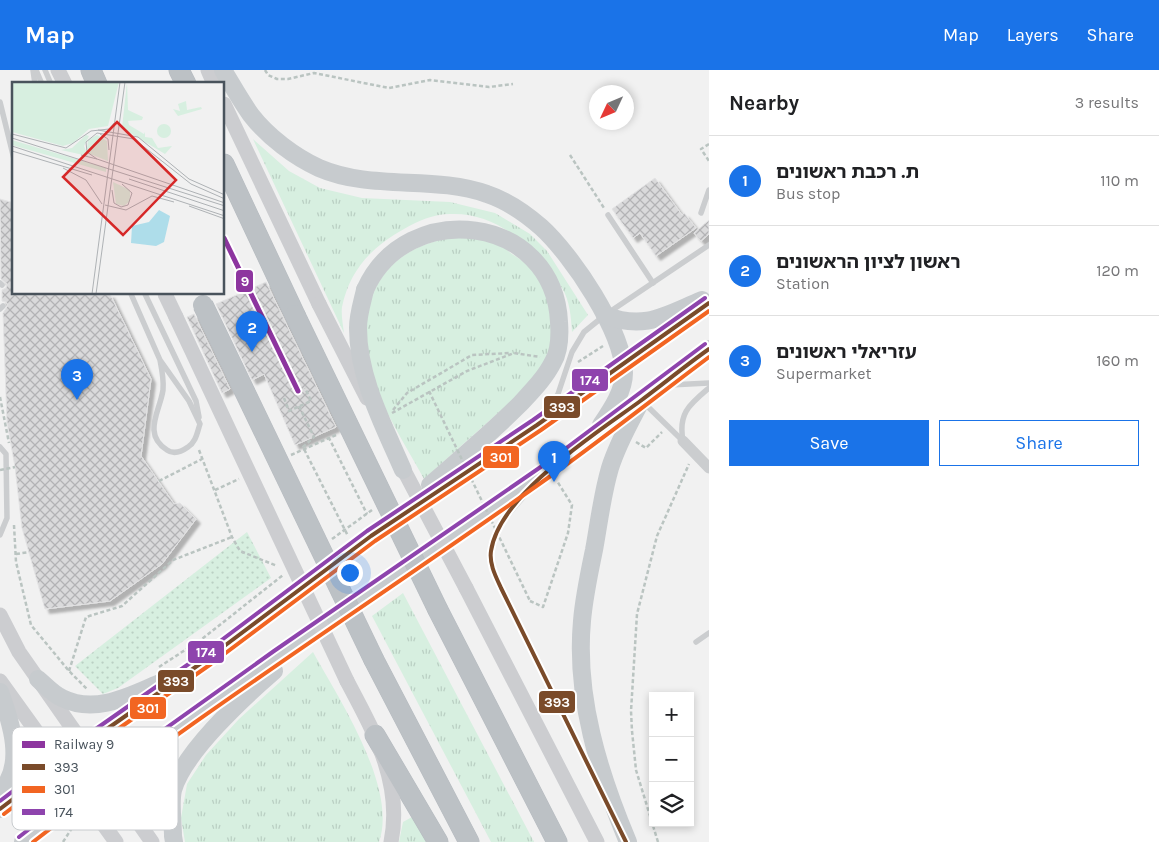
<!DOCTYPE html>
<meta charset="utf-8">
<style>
body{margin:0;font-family:Karla,"Noto Sans Hebrew",sans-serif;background:#f2f2f2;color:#202124}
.controls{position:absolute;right:15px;bottom:15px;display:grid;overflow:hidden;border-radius:0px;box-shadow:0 2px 8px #0003}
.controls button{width:45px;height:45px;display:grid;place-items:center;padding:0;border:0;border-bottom:1px solid #e0e0e0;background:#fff;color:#202124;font:25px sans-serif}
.compass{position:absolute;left:589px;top:15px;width:45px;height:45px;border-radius:50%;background:#fff;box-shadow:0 2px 8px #0003;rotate:226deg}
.you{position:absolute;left:349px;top:502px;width:18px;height:18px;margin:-12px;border:4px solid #fff;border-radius:50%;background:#1a73e8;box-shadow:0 0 0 8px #1a73e833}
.badge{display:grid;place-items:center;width:32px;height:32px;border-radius:50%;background:#1a73e8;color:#fff;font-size:16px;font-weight:700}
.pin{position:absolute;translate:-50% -41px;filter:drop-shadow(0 1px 2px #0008)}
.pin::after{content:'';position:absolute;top:26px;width:18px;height:15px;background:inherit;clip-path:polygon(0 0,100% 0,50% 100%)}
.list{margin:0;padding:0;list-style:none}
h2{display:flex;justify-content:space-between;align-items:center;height:65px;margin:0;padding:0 20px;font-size:21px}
h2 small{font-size:16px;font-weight:400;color:#757577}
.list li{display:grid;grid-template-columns:32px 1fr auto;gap:15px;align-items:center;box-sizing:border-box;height:90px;padding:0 20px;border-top:1px solid #e0e0e0}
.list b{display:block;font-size:19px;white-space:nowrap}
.list p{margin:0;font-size:16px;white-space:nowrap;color:#757577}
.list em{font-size:16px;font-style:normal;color:#757577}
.actions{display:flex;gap:10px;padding:15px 20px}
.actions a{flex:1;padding:11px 0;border:1px solid #1a73e8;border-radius:0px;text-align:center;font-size:18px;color:#1a73e8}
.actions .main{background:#1a73e8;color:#fff}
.icon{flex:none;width:28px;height:28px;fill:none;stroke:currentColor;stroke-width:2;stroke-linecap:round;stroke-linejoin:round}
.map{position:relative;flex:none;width:709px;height:772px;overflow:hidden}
header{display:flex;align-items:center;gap:30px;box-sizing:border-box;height:70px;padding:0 25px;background:#1a73e8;color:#fff}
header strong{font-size:24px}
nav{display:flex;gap:28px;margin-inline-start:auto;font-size:18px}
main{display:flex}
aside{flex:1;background:#fff}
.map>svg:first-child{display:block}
.grass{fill:url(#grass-tufts)}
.park{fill:url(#park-dots)}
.building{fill:url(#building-cross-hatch);stroke:#e3e3e4;filter:url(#shadow)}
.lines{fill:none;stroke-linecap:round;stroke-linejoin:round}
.motorway-casing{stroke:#b6bbc0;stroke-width:21}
.path{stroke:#bac4c1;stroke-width:2.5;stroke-dasharray:4 2.5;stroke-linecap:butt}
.service{stroke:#cbcdcf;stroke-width:5.5}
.minor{stroke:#cbcdcf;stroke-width:11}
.secondary{stroke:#cccdd0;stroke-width:15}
.primary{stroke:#c7cbce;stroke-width:18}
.motorway{stroke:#bcc1c5;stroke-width:20}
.motorway-bridge-casing{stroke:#b6bbc0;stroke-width:21;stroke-linecap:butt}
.path-bridge{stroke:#bac4c1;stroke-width:2.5;stroke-dasharray:4 2.5;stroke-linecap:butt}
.secondary-bridge{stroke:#cccdd0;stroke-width:15}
.primary-bridge{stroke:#c7cbce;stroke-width:18}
.motorway-bridge{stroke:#bcc1c5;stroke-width:20}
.bus-1-casing{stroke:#fff;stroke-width:8}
.bus-2-casing{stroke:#fff;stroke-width:8}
.bus-3-casing{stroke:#fff;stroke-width:8}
.bus-1{stroke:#7a4b2a;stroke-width:4}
.bus-2{stroke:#f26522;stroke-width:4}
.bus-3{stroke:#8e44ad;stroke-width:4}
.rail-1-casing{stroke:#fff;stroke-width:9}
.rail-1{stroke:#8d359f;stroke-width:5}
.inset-road{fill:none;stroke:#aeb2b5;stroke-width:1}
.view{fill:#d62828;fill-opacity:0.15;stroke:#d62828;stroke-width:2.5}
.inset-edge{fill:none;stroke:#49535c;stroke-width:2.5}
.key{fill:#fff;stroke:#c8cbce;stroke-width:1}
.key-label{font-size:14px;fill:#49535c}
.line-badge{stroke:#fff;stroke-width:2}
.badge-label{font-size:14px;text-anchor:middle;font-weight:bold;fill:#fff}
</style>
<header>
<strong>Map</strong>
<nav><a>Map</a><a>Layers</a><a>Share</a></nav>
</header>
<main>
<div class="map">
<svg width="709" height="772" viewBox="0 0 709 772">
<defs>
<pattern id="grass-tufts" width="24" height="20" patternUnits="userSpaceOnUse" patternTransform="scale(1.25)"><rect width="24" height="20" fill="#d7efe0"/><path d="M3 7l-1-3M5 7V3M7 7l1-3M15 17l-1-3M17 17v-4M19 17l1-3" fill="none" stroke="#bacfc3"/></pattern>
<pattern id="park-dots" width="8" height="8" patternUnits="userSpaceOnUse" patternTransform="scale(1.25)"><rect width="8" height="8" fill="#d7efe0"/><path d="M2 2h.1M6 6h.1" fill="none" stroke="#bacfc3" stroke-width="1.8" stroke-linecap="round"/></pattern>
<pattern id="building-cross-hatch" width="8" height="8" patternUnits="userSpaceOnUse" patternTransform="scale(1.25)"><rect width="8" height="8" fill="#dadadb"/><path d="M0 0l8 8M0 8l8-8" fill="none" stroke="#b3b3b5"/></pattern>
<filter id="shadow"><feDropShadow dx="4.5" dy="4.5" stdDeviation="1" flood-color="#0004"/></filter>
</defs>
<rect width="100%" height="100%" fill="#f1f1f1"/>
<!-- grass -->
<g class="grass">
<path d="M253,69L289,101L320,118L362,128L450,132L495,143L530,164L547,181L588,245L572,262C571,247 570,231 562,218C559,213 555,208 551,203C527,171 493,142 450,144C433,144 418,151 404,159C372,177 350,199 342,237C341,245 343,255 344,263Z"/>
<path d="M470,167C479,170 491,170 500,175C504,177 508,181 512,184C518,188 525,192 530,198C548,218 557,254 549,281C544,298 528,314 516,327L424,409C411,385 396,361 384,336C355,271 356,194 436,171C446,168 459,168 470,167Z"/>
<path d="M403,523L534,772H491L372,546Z"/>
<path d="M313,582C339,629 398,718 379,772H185L181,748L187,714L206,685L239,649Z"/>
<path d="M412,747L427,772H399L403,752Z"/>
</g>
<!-- park -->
<path class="park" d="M247,462L271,508L118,618L103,624L75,596Z"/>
<!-- building -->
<g class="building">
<path d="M655,108L682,145L684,143L696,158L656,186L640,163L633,168L612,139Z"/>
<path d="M0,129L14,133V224H110L151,309L141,386L174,434L180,433L196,449L162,494L110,531L45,539L22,458L15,397L7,352L3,243L8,235L6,232L2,231V220L6,218L7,214L1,209Z"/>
<path d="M709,150V164L701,171L694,163Z"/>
<path d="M266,212L336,357L295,375L264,304L252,310L216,234Z"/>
<path d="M194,244L230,319L222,323L187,247Z"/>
</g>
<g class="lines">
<!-- motorway casing -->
<g class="motorway-casing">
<g id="motorway">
<path d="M91,0L97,14"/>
<path d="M179,0L186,14"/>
<path d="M224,94L295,245"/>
<path d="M438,540L557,772"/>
<path d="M374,590L469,772"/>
<path d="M375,665L438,772"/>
</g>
</g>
<!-- path -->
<g class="path">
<path d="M265,0L268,5L277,9H288L314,3L389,18L430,10L489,17L513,14"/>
<path d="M709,74L701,79L709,91"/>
<path d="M570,85L604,138"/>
<path d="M578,292L603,276"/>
<path d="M0,327L9,373"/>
<path d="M284,328L289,341L311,331L305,318"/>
<path d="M299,336L314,367L303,377L348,466"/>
<path d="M393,340L407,323L472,285L510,283"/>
<path d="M392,343L467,301L514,283L540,287"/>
<path d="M336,365L329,368L367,444"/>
<path d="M636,372L646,378L662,362"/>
<path d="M199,380L232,467L240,481L277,496"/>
<path d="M291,385L329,368"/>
<path d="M159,411L202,389"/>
<path d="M215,420L239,409"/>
<path d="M14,455L16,492L31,555L69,601L87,619"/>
<path d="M332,469L372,440"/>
<path d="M16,484L29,482"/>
<path d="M530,531L543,537L568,463L572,435L557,411"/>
<path d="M159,597L202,569L283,505"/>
<path d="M69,601L86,547L122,536L173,490L232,467"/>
<path d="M130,720H160"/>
<path d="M63,772L72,758L84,750"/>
<path d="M658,772L636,700L632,661L631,641L637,544L657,466L689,394"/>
</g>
<!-- service -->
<g class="service">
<path d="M33,0L35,14"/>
<path d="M36,0L42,14"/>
<path d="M45,0L51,14"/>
<path d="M0,32L14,89"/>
<path d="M701,143L709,120"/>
<path d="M608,145L653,213"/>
<path d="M0,213L2,215"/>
<path d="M131,224L160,290L189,331L200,354C197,363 196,372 188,377C181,382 174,385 167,380C142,364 160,341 163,320C164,310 162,300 160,290"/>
<path d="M145,224L196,331L199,347"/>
<path d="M0,239L3,236"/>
<path d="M670,315L709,313"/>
<path d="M643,332L683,371"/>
<path d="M548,339L558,324L572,282L584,262L605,245L709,175"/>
<path d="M683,371C678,343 689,335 709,318"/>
<path d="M0,377L6,384L7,448L0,465"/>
<path d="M526,424C509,443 485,467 492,496C494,503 498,511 501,518L599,716"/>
<path d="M696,572L709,563"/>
</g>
<!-- minor -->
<path class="minor" d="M683,371L709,398"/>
<!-- secondary -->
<g class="secondary">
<path d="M58,0L65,14"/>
<path d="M208,0L214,14"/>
<path d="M224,34L319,234"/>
<path d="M165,224L176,247"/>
<path d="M466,518L597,772"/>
<path d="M0,545L19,582L152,772"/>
<path d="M0,611L116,772"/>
<path d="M347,611C374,662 403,713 391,772"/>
</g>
<!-- primary -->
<g class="primary">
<path d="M223,0C232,15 241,31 251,45C268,67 295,87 319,98C372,121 434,105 487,124C508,131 525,143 541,157C572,185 623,261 624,303C624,321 611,340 601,355"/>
<path d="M365,220C406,127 554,144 559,252C560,265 560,280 553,292C545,308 532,321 520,334C491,363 460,389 430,415"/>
<path d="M605,245C644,261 666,245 702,230"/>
<path d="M38,609C45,615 53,624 62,628C96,645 131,625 162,612"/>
<path d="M0,622C11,652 26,696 0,722"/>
<path d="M0,739L84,675L207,589L371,466L537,355L709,233"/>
<path d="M23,772L82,726L278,586L549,399L709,279"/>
<path d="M174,772L173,766C173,753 170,732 173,720C184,682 244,627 274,601"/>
<path d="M628,772C599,703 575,627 582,551C584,527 589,504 594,480C599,453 602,425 610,398C617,375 629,354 640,333"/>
</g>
<!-- motorway -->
<use href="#motorway" class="motorway"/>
<!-- motorway-bridge casing -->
<g class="motorway-bridge-casing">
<g id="motorway-bridge">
<path d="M203,235L374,590"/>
<path d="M295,245L438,540"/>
</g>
</g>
<!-- path-bridge -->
<g class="path-bridge">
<path d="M429,321L530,531"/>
<path d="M0,400L15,397"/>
</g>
<!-- secondary-bridge -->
<g class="secondary-bridge">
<path d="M319,234L367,328"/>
<path d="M176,247L347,611"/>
<path d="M399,391L466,518"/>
</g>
<!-- primary-bridge -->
<path class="primary-bridge" d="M365,220C362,233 358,245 358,258C358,308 384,356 403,400"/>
<!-- motorway-bridge -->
<use href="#motorway-bridge" class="motorway-bridge"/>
<!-- bus-1 casing -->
<g class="bus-1-casing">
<g id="bus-1">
<path d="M0,739L84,675L207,589L371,466L537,355L709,233"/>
<path d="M626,772L501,518C496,507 489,494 491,481C499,425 595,364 639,332C662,315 685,296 709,279"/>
</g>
</g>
<!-- bus-2 casing -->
<g class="bus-2-casing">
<g id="bus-2">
<path d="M4,744L88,680L211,594L375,471L541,360L709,241"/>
<path d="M33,772C200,642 379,528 552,405C605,367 657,326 709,287"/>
</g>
</g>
<!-- bus-3 casing -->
<g class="bus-3-casing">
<g id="bus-3">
<path d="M0,731L80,670L203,584L367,461L533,350L705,228"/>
<path d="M19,767L78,721L274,581L545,394L705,274"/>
</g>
</g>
<!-- bus-1 -->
<use href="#bus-1" class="bus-1"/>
<!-- bus-2 -->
<use href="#bus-2" class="bus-2"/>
<!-- bus-3 -->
<use href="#bus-3" class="bus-3"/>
<!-- rail-1 casing -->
<g class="rail-1-casing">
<path id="rail-1" d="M224,168L298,321"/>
</g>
<!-- rail-1 -->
<use href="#rail-1" class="rail-1"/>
</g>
<!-- overview -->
<g transform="translate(12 12)">
<rect width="212" height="212" fill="#f1f1f1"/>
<path d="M0,0H107L96,44L77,47L61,61L51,64L0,50ZM74,53L77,54L72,64L76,74L49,68L60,66ZM85,53L95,59L96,79L78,72L75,67L76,58ZM0,58L94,86V90L0,63ZM101,100L118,108V119L112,124L104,122Z" fill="#d7efe0"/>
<path d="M115,0L116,28L131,35L130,38L116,39L117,43L132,52L133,50V55L140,56L146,66L160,64L153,72L110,46ZM174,19L175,28L189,25L190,27L166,34L161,27L168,29L166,22ZM145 49a7 7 0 1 1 14 0a7 7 0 1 1-14 0Z" fill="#d7efe0"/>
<path d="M147,128L158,134L152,160L144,164L119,161L120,144L137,140Z" fill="#aeddea"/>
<path class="inset-road" d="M86,48L126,55L177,97L213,113M0,52L54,66L79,49L97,47L102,41M88,52L96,57L97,68M0,56L213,124M0,64L213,134M0,69L80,93M69,73L85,77M51,86L74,98L90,122M117,97L213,129M100,108L102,121L109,125L116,123L120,111L110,102M213,117L179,102L122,57L85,51L74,60L75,70L85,77L213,121M93,123L114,128L140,114L162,120M177,124L213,137M80,212L108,0M84,212L113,0"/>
<path class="view" d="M105,40L164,98L111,153L51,95Z"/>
<rect width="212" height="212" class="inset-edge"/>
</g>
<!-- legend -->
<rect x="12" y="657" width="166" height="103" rx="8" class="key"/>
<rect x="22" y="671" width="23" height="7" fill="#8d359f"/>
<rect x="22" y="694" width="23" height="6" fill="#7a4b2a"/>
<rect x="22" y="716" width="23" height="7" fill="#f26522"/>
<rect x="22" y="739" width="23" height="6" fill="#8e44ad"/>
<g class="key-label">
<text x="54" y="679">Railway 9</text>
<text x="54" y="702">393</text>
<text x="54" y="724">301</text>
<text x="54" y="747">174</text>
</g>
<g class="line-badge">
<rect x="235" y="199" width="19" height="24" rx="5" fill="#8d359f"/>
<rect x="571" y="298" width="38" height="24" rx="5" fill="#8e44ad"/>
<rect x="543" y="325" width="38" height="24" rx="5" fill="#7a4b2a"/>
<rect x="482" y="375" width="38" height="24" rx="5" fill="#f26522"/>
<rect x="187" y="570" width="38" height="24" rx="5" fill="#8e44ad"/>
<rect x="157" y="599" width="38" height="24" rx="5" fill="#7a4b2a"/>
<rect x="538" y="620" width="38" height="24" rx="5" fill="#7a4b2a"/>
<rect x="129" y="626" width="38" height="24" rx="5" fill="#f26522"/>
</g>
<g class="badge-label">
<text x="245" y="216">9</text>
<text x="590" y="315">174</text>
<text x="562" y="342">393</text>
<text x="501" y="392">301</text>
<text x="206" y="587">174</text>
<text x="176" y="616">393</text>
<text x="557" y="637">393</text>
<text x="148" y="643">301</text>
</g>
</svg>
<div class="controls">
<button>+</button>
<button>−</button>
<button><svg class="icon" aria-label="layers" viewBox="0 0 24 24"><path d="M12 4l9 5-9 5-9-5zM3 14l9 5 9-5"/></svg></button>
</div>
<svg class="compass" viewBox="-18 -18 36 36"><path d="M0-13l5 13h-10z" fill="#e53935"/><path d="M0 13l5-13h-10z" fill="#757577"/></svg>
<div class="you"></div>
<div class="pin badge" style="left:554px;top:412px">1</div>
<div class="pin badge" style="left:252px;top:282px">2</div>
<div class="pin badge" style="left:77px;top:330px">3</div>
</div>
<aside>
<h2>Nearby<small>3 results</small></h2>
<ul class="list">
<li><span class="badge">1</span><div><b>ת. רכבת ראשונים</b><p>Bus stop</p></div><em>110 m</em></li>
<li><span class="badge">2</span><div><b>ראשון לציון הראשונים</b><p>Station</p></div><em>120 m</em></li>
<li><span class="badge">3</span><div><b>עזריאלי ראשונים</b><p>Supermarket</p></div><em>160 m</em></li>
</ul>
<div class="actions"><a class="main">Save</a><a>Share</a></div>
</aside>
</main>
